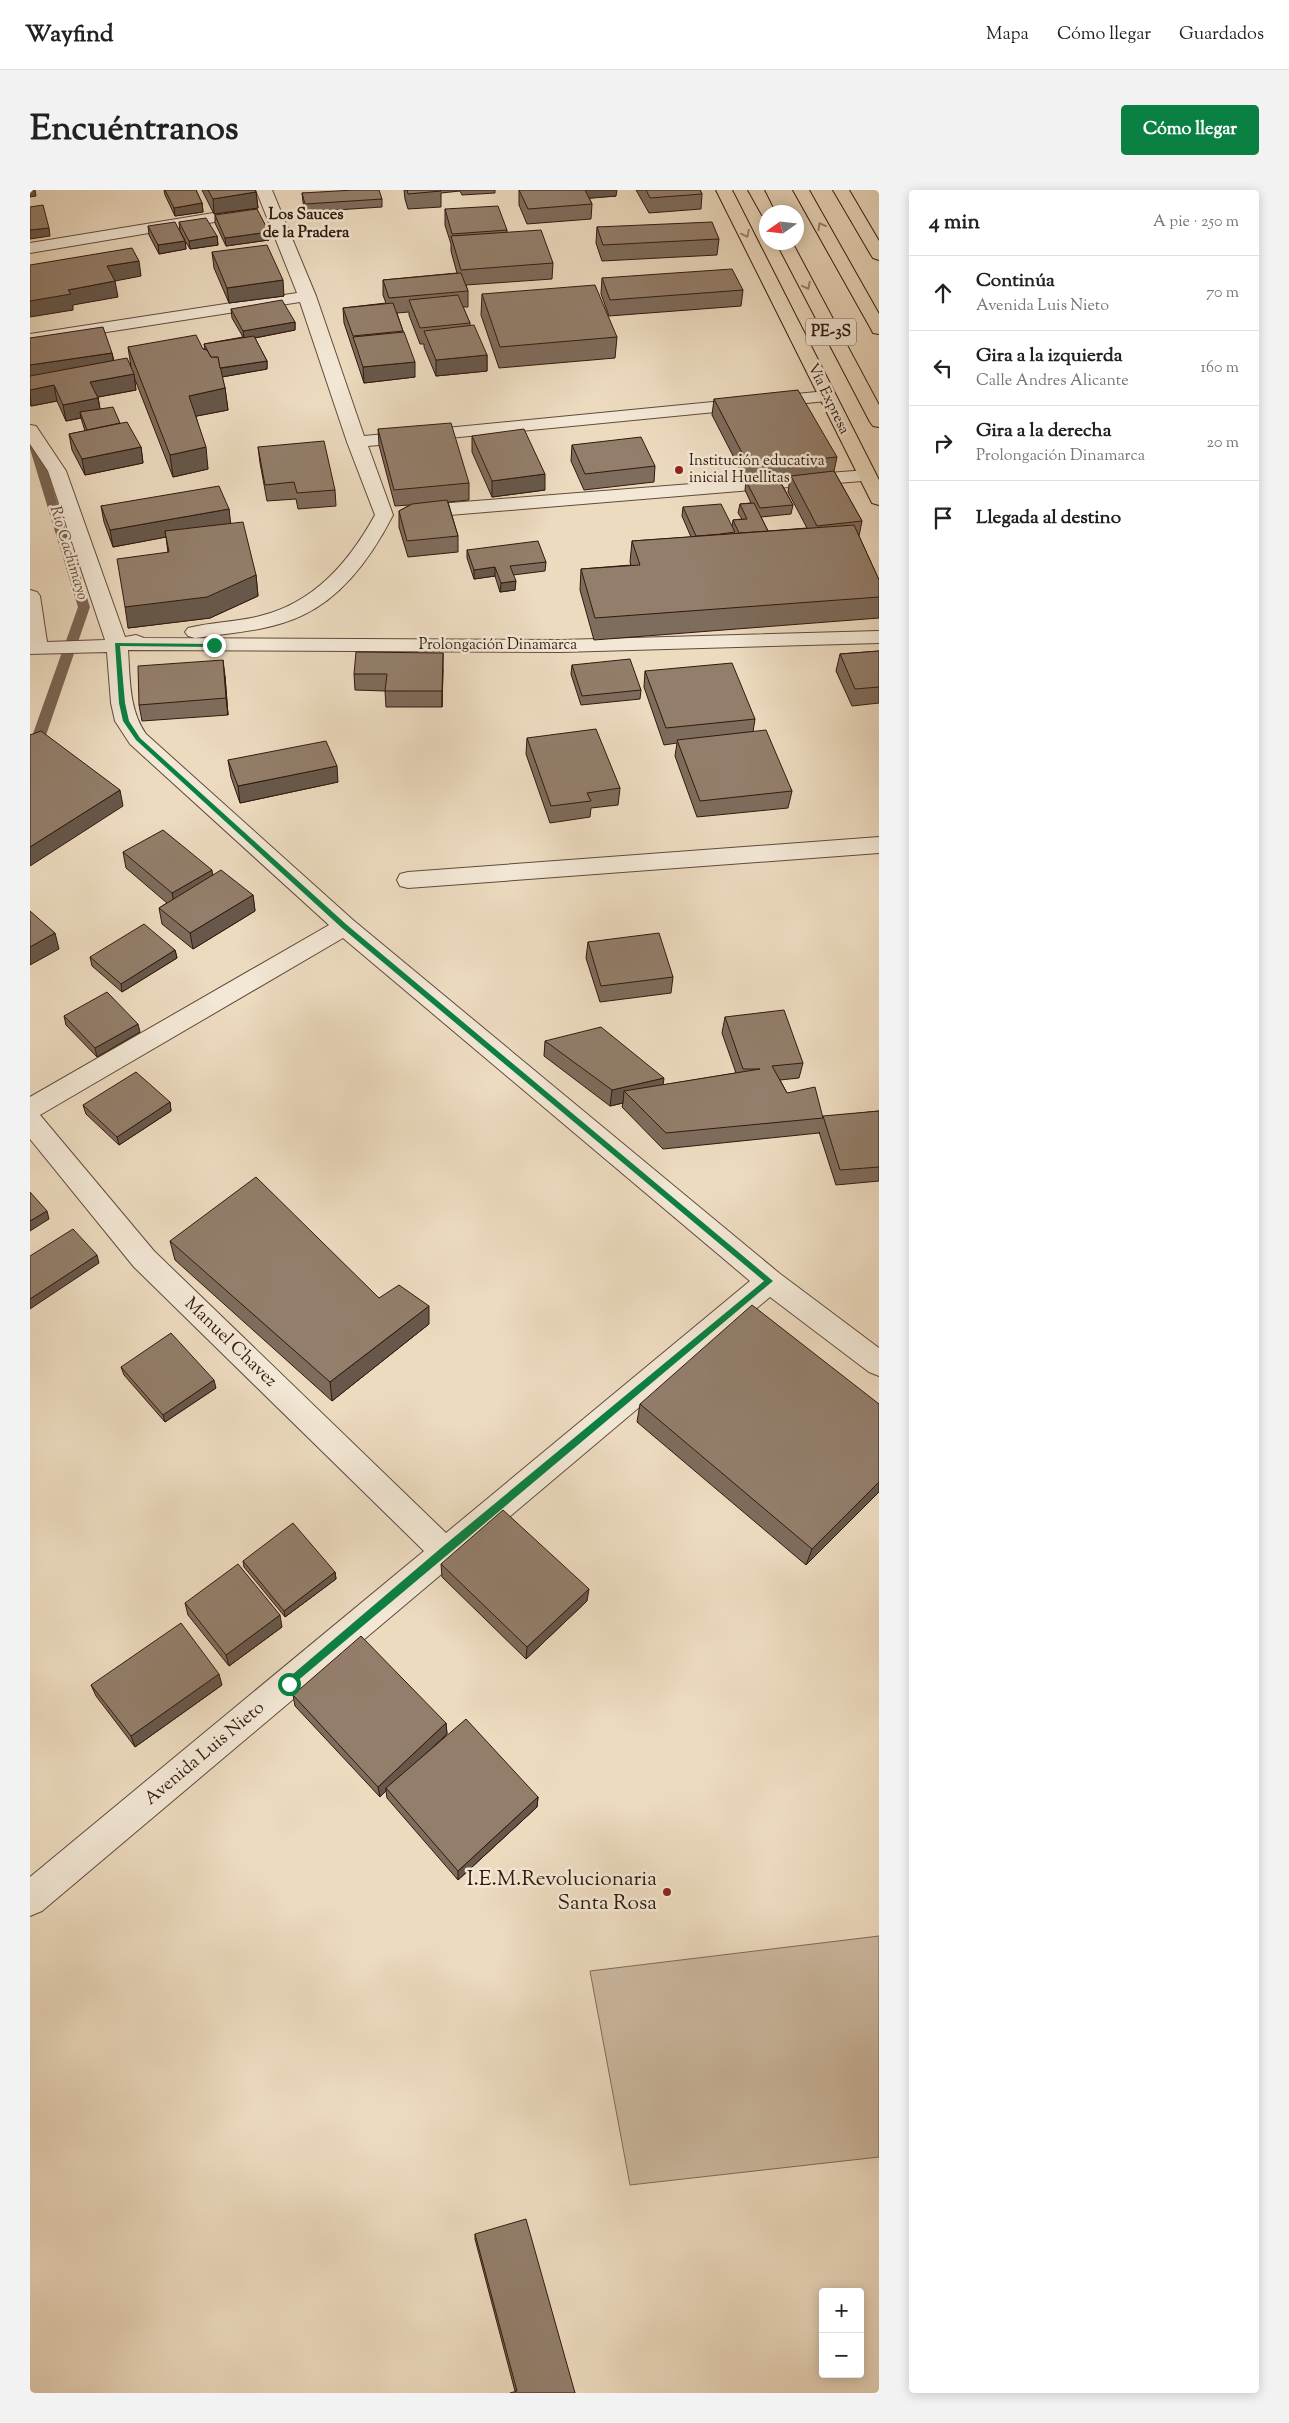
<!DOCTYPE html>
<html lang="es">
<meta charset="utf-8">
<style>
body{margin:0;font-family:"Sorts Mill Goudy",serif;background:#f2f2f2;color:#222}
.controls{position:absolute;right:15px;bottom:15px;display:grid;overflow:hidden;border-radius:5px;box-shadow:0 2px 12px #0003}
.controls button{width:45px;height:45px;display:grid;place-items:center;padding:0;border:0;border-bottom:1px solid #e0e0e0;background:#fff;color:#222;font:25px sans-serif}
.compass{position:absolute;left:729px;top:15px;width:45px;height:45px;border-radius:50%;background:#fff;box-shadow:0 2px 12px #0003;rotate:256deg}
.stop{position:absolute;width:15px;height:15px;margin:-11px;border:4px solid #0b8043;border-radius:50%;background:#fff}
.stop.end{background:#0b8043;border-color:#fff;box-shadow:0 1px 5px #0008}
.list{margin:0;padding:0;list-style:none}
h2{display:flex;justify-content:space-between;align-items:center;height:65px;margin:0;padding:0 20px;font-size:21px}
h2 small{font-size:16px;font-weight:400;color:#767676}
.list li{display:grid;grid-template-columns:32px 1fr auto;gap:15px;align-items:center;box-sizing:border-box;height:75px;padding:0 20px;border-top:1px solid #e0e0e0}
.list b{display:block;font-size:19px;white-space:nowrap}
.list p{margin:0;font-size:16px;white-space:nowrap;color:#767676}
.list em{font-size:16px;font-style:normal;color:#767676}
.icon{flex:none;width:28px;height:28px;fill:none;stroke:currentColor;stroke-width:2;stroke-linecap:round;stroke-linejoin:round}
.map{position:relative;flex:none;width:849px;height:2203px;overflow:hidden;border-radius:5px}
header{display:flex;align-items:center;gap:30px;box-sizing:border-box;height:70px;padding:0 25px;background:#fff;border-bottom:1px solid #e0e0e0}
header strong{font-size:24px}
nav{display:flex;gap:28px;margin-inline-start:auto;font-size:18px}
.intro{display:flex;align-items:center;justify-content:space-between;box-sizing:border-box;height:120px;padding:0 30px}
h1{margin:0;font-size:35px}
.button{padding:12px 22px;border-radius:5px;background:#0b8043;color:#fff;font-size:18px;font-weight:700}
main{display:flex;gap:30px;padding:0 30px}
aside{flex:1;background:#fff;border-radius:5px;box-shadow:0 2px 12px #0003}
.map>svg:first-child{display:block}
.green{fill:#cdbaa2;stroke:#806a58}
.lines{fill:none;stroke-linecap:round;stroke-linejoin:round}
.stream{fill:#7c6654;fill-rule:evenodd}
.minor-casing{stroke:#614a3a;stroke-width:2}
.major-casing{stroke:#32190e;stroke-width:2}
.minor{fill:#f3e8d6;fill-rule:evenodd}
.major{fill:#eddbc0;fill-rule:evenodd}
.wall{fill:#7e6c5c;stroke:#32190e;fill-rule:evenodd}
.shaded-wall{fill:#67584b;stroke:#32190e}
.building{fill:#937e6b;stroke:#32190e}
.oneway{stroke:#998470}
.route{fill:#0b8043}
.poi-dot{fill:#8f2418;stroke:#f3e8d6;stroke-width:2}
.labels{text-anchor:middle;dominant-baseline:central;stroke-width:5;stroke-linejoin:round;paint-order:stroke}
.far-street-label{font-size:15px;fill:#32190e;stroke:#f3e8d6}
.far-poi-label{font-size:15px;fill:#32190e;stroke:#f3e8d6;text-anchor:start}
.far-neighbourhood-label{font-size:16px;font-weight:bold;fill:#32190e;stroke:#f3e8d6}
.shield{fill:#f3e8d6;stroke:#6c574a;stroke-width:1}
.shield-label{font-size:16px;font-weight:bold;fill:#32190e}
.far-water-label{font-size:16px;font-style:italic;fill:#634c3d;stroke:#f3e8d6}
.street-label{font-size:18px;fill:#32190e;stroke:#f3e8d6}
.near-poi-label{font-size:21px;fill:#32190e;stroke:#f3e8d6;text-anchor:end}
</style>
<header>
<strong>Wayfind</strong>
<nav><a>Mapa</a><a>Cómo llegar</a><a>Guardados</a></nav>
</header>
<div class="intro"><h1>Encuéntranos</h1><a class="button">Cómo llegar</a></div>
<main>
<div class="map">
<svg width="849" height="2203" viewBox="0 0 849 2203">
<rect width="100%" height="100%" fill="#eddbc0"/>
<filter id="stains"><feTurbulence type="fractalNoise" baseFrequency=".004" numOctaves="4"/><feColorMatrix values="0 0 0 0 .2 0 0 0 0 .09 0 0 0 0 .02 0 0 0 .5 -.17"/></filter>
<radialGradient id="worn" r=".72"><stop offset=".6" stop-color="#630" stop-opacity="0"/><stop offset="1" stop-color="#630" stop-opacity=".3"/></radialGradient>
<!-- green -->
<path class="green" d="M849,1746V1967L600,1995L560,1781Z"/>
<g class="lines">
<!-- stream -->
<path class="stream" d="M0,247L9,254L60,417L14,551L4,562L0,563V552L48,417L0,259Z"/>
<!-- minor casing -->
<g class="minor-casing">
<g id="minor">
<path d="M226,0H242L286,106L334,246L797,201L803,202L806,206L803,210L797,211L338,256L363,325C343,364 314,406 273,425C240,441 201,443 165,448L158,446L155,442L158,438C182,432 207,432 230,426C284,413 319,372 345,325L317,252L270,112L0,154V144L267,103Z"/>
<path d="M220,17L228,22L226,25L0,63V53Z"/>
<path d="M0,235L6,236L36,281L95,447L106,445L114,448L531,450L849,441V453L531,462L98,460C100,489 99,520 116,544L323,730L749,1083L849,1158V1186L839,1182L740,1107L12,1721L0,1726V1687L394,1361L104,1077L0,949V907L299,735L100,554L85,531L81,513L77,462L0,464V400L7,402L10,406L17,452L75,450L18,281L0,254ZM313,748L720,1091L416,1343L124,1061L10,925Z"/>
<path d="M837,280L844,282L846,286L844,290L383,328L376,326L374,322L376,318L383,316Z"/>
<path d="M849,647V663L378,698L370,696L367,690L370,684L378,682Z"/>
</g>
</g>
<!-- major casing -->
<g class="major-casing">
<g id="major">
<path d="M686,0H702L849,290V315L842,313L840,309Z"/>
<path d="M718,0H734L745,22H736V26L732,25Z"/>
<path d="M763,0H779L849,124V144L843,143L841,139Z"/>
<path d="M803,0H819L849,51V70L843,68L841,65Z"/>
<path d="M746,52H762L849,215V237L843,236L840,232Z"/>
</g>
</g>
<!-- minor -->
<use href="#minor" class="minor"/>
<!-- major -->
<use href="#major" class="major"/>
</g>
<!-- wall -->
<g class="wall">
<path d="M134,0H166L172,13L173,22L145,26L135,5Z"/>
<path d="M172,0H225L226,2L228,18L184,24Z"/>
<path d="M374,0H465V3L432,5L430,1L411,3V17L378,19L375,9Z"/>
<path d="M489,0L586,6L559,8L562,14L561,29L497,34L489,15Z"/>
<path d="M606,0H670L672,4L671,19L619,23Z"/>
<path d="M272,3L352,9V17L275,22L273,12Z"/>
<path d="M415,19L477,40V42L523,73L522,89L436,95L438,101V117H433L440,133V136L457,165V181L406,186L394,157V154H390L379,125V122L367,123L373,141L385,187L334,193L314,133L313,118L356,113L353,105V90L427,83L421,61V54L415,35Z"/>
<path d="M185,25L239,50L196,56L185,33Z"/>
<path d="M149,32L187,46L188,55L160,59L155,51L156,59L129,64L119,45L118,36L155,50L150,41Z"/>
<path d="M567,37L689,49L687,65L572,71L566,53Z"/>
<path d="M182,62L254,106L199,113L184,78Z"/>
<path d="M572,88L713,100L711,116L579,126L571,104Z"/>
<path d="M452,104L587,147L585,168L469,178L451,125Z"/>
<path d="M201,119L265,132V140L225,148L237,171V179L192,187L195,198L198,220L166,226L178,279L143,287L104,187L106,200L68,207L70,219L90,233L111,257L113,273L55,285L42,260L39,244L55,241L51,228L36,231L27,211L1,216L0,215V148L82,163L84,171L101,177L98,157L175,159L174,154L213,147L202,128Z"/>
<path d="M684,209L807,267L804,281L832,331L829,346L849,390V428L564,450L550,400L551,379L601,375L600,372L602,351L661,347L652,326L653,317L702,337L703,330L712,329L708,323L710,314L721,313L715,300L716,291L682,225ZM760,288L758,302L777,338L738,341L731,327L761,324L763,315L749,289Z"/>
<path d="M348,239L439,293V310L418,312L428,346V362L378,367L369,337V321L380,315L365,316L349,255Z"/>
<path d="M442,246L515,300L462,307L442,262Z"/>
<path d="M542,255L625,276L624,292L554,300L541,271Z"/>
<path d="M228,257L305,300L306,316L268,319L266,309L237,311L230,273Z"/>
<path d="M71,316L199,319L200,333L226,385L228,406L180,428L98,438L138,363L136,347L83,357L74,332Z"/>
<path d="M437,360L516,372L515,381L483,385L485,400L470,402L465,386L444,389L437,368Z"/>
<path d="M849,461V513L822,516L806,481L810,464Z"/>
<path d="M542,475L611,500L610,509L551,515L541,484Z"/>
<path d="M413,479L412,517H356L355,501L325,500L324,484Z"/>
<path d="M615,481L725,529L723,542L762,601L758,618L667,627L645,566L647,553L634,555L614,497Z"/>
<path d="M195,486L198,525L112,531L109,515Z"/>
<path d="M497,548L590,598L588,615L561,618L560,627L520,633L496,564Z"/>
<path d="M198,570L308,592L210,613L201,587Z"/>
<path d="M93,662L183,685L223,705L225,721L163,759L132,734L129,718L137,713L96,678Z"/>
<path d="M558,752L643,787L641,803L570,812L556,768Z"/>
<path d="M145,760L147,768L92,802L62,776L60,767Z"/>
<path d="M34,826L110,842L67,867L36,835Z"/>
<path d="M695,827L773,873L769,888L750,890L757,903L792,927L849,921V991L806,995L789,942V943L633,959L592,917L593,913L580,916L514,866L515,851L633,895L706,883L692,843Z"/>
<path d="M140,912L141,921L89,955L56,924L53,915Z"/>
<path d="M140,1051L349,1108L399,1134L302,1211L145,1070Z"/>
<path d="M91,1177L186,1198L135,1232L94,1185Z"/>
<path d="M610,1214H849V1302L776,1375L607,1232Z"/>
<path d="M213,1371L305,1382L306,1389L255,1427L214,1377Z"/>
<path d="M411,1374L557,1411L496,1469L412,1387Z"/>
<path d="M155,1413L252,1437L199,1476L158,1425Z"/>
<path d="M61,1495H192L105,1557L66,1506Z"/>
<path d="M263,1505L416,1533L417,1544L389,1570L508,1607L507,1617L428,1690L357,1608L356,1601L350,1607L265,1516Z"/>
<path d="M445,2044L545,2203L485,2201L445,2049Z"/>
</g>
<!-- shaded-wall -->
<g class="shaded-wall">
<path d="M0,0H5L6,6L0,7Z"/>
<path d="M552,0H587L586,6L551,9Z"/>
<path d="M226,2L228,18L184,24L183,9Z"/>
<path d="M172,13L173,22L145,26L144,18Z"/>
<path d="M19,38L20,46L0,49V40Z"/>
<path d="M239,42V50L196,56L195,48Z"/>
<path d="M187,46L188,55L160,59L159,51Z"/>
<path d="M155,51L156,59L129,64L128,55Z"/>
<path d="M109,71L111,86L80,92L77,76Z"/>
<path d="M253,90L254,106L199,113L197,98Z"/>
<path d="M85,91L88,107L43,115V120L0,127V111L38,100Z"/>
<path d="M265,132V140L214,150L213,141Z"/>
<path d="M82,163L85,179L0,189V175Z"/>
<path d="M457,165V181L406,186V170Z"/>
<path d="M237,171V179L186,188L185,179Z"/>
<path d="M385,172V187L334,193L333,177Z"/>
<path d="M104,184L106,200L63,208L60,192Z"/>
<path d="M24,195L27,211L1,216L0,200Z"/>
<path d="M195,198L198,220L162,227L159,206Z"/>
<path d="M68,208L71,224L50,222L51,228L36,231L33,215Z"/>
<path d="M111,257L113,273L55,285L52,269Z"/>
<path d="M176,257L178,279L143,287L140,265Z"/>
<path d="M515,284V300L462,307V291Z"/>
<path d="M199,319L201,336L135,341L136,347L83,357L80,340Z"/>
<path d="M465,377V386L444,389V380Z"/>
<path d="M226,385L228,406L180,428L98,438L95,417Z"/>
<path d="M486,391L485,400L470,402L471,393Z"/>
<path d="M413,463V479L412,517V501Z"/>
<path d="M193,470L195,486L198,525L196,508Z"/>
<path d="M307,576L308,592L210,613L208,596Z"/>
<path d="M90,600L93,616L0,676V657Z"/>
<path d="M182,680L184,696L145,719L142,703Z"/>
<path d="M223,705L225,721L163,759L160,743Z"/>
<path d="M25,743L29,759L0,775V757Z"/>
<path d="M145,760L147,768L92,802L91,794Z"/>
<path d="M108,834L110,842L67,867L65,858Z"/>
<path d="M634,888L632,904L594,901L593,913L580,916L582,900Z"/>
<path d="M140,912L141,921L89,955L87,947Z"/>
<path d="M17,1021L19,1029L0,1041V1031Z"/>
<path d="M67,1065L69,1073L0,1119V1109Z"/>
<path d="M399,1116V1134L302,1211L300,1192Z"/>
<path d="M184,1190L186,1198L135,1232L133,1225Z"/>
<path d="M849,1292V1302L776,1375L782,1359Z"/>
<path d="M305,1382L306,1389L255,1427L254,1421Z"/>
<path d="M559,1399L557,1411L496,1469L497,1457Z"/>
<path d="M250,1425L252,1437L199,1476L196,1465Z"/>
<path d="M189,1484L192,1495L105,1557L101,1546Z"/>
<path d="M416,1533L417,1544L357,1600L356,1598V1601L350,1607L348,1597Z"/>
<path d="M508,1607L507,1617L428,1690V1681Z"/>
</g>
<!-- building -->
<g class="building">
<path d="M135,0H166L172,13L144,18Z"/>
<path d="M178,0H225L226,2L183,9Z"/>
<path d="M324,0H349L352,9L275,14L272,3Z"/>
<path d="M377,0H410L411,1L378,4Z"/>
<path d="M489,0H555L562,14L498,19Z"/>
<path d="M616,0H670L672,4L620,8Z"/>
<path d="M13,15L19,38L0,40V17Z"/>
<path d="M468,16L477,40L422,44L415,19Z"/>
<path d="M227,19L239,42L195,48L185,25Z"/>
<path d="M176,28L187,46L159,51L149,32Z"/>
<path d="M145,32L155,51L128,55L118,36Z"/>
<path d="M682,32L689,49L573,55L567,37Z"/>
<path d="M511,40L523,73L431,80L421,46Z"/>
<path d="M237,55L253,90L197,98L182,62Z"/>
<path d="M102,58L109,71L77,76L85,91L38,100L41,104L0,111V75Z"/>
<path d="M702,79L713,100L580,110L572,88Z"/>
<path d="M431,83L438,101L359,108L353,90Z"/>
<path d="M565,95L587,147L470,157L452,104Z"/>
<path d="M428,105L440,133L390,138L379,110Z"/>
<path d="M252,110L265,132L213,141L201,119Z"/>
<path d="M363,113L373,141L323,146L313,118Z"/>
<path d="M444,135L457,165L406,170L394,141Z"/>
<path d="M73,137L82,163L0,175V148Z"/>
<path d="M374,142L385,172L333,177L323,147Z"/>
<path d="M166,145L173,159L177,160L181,167H188L195,198L159,206L176,257L140,265L98,157Z"/>
<path d="M224,146L237,171L190,178L188,167H181L174,154Z"/>
<path d="M97,168L104,184L60,192L68,208L33,215L24,195L0,200V186Z"/>
<path d="M768,200L807,267L719,276L684,209Z"/>
<path d="M83,217L90,233L57,240L50,222Z"/>
<path d="M97,232L111,257L52,269L39,244Z"/>
<path d="M421,233L439,293L364,300L348,239Z"/>
<path d="M494,239L515,284L462,291L442,246Z"/>
<path d="M611,247L625,276L555,284L542,255Z"/>
<path d="M294,251L305,300L267,303L264,292L235,295L228,257Z"/>
<path d="M804,281L832,331L787,336L761,286Z"/>
<path d="M748,288L763,315L730,318L716,291Z"/>
<path d="M189,296L199,319L80,340L71,316Z"/>
<path d="M417,310L428,346L377,351L369,321L382,314Z"/>
<path d="M724,313L738,341L709,343L703,330L717,329L710,314Z"/>
<path d="M691,314L705,342L691,344H692L666,346L653,317Z"/>
<path d="M213,332L226,385L177,407L95,417L87,369L139,362L135,341Z"/>
<path d="M824,335L849,390V407L565,428L551,379L610,375L602,351Z"/>
<path d="M508,351L516,372L480,376L486,391L471,393L465,377L444,380L437,360Z"/>
<path d="M849,461V497L825,499L810,464Z"/>
<path d="M326,462L413,463L412,501H355L357,484H324Z"/>
<path d="M600,469L611,500L552,506L542,475Z"/>
<path d="M193,470L196,508L109,515L108,476Z"/>
<path d="M702,473L725,529L636,538L615,481Z"/>
<path d="M566,539L590,598L557,603L561,611L521,616L497,548Z"/>
<path d="M736,540L762,601L670,611L647,550Z"/>
<path d="M11,541L90,600L0,657V545Z"/>
<path d="M296,551L307,576L208,596L198,570Z"/>
<path d="M133,640L182,680L142,703L93,662Z"/>
<path d="M191,680L223,705L160,743L129,718Z"/>
<path d="M0,721L25,743L0,757Z"/>
<path d="M114,734L145,760L91,794L60,767Z"/>
<path d="M629,743L643,787L571,796L558,752Z"/>
<path d="M77,802L108,834L65,858L34,826Z"/>
<path d="M754,820L773,873L742,876L757,903L785,897L793,928L636,943L594,901L730,879H713L695,827Z"/>
<path d="M571,837L634,888L582,900L515,851Z"/>
<path d="M106,882L140,912L87,947L53,915Z"/>
<path d="M849,921V977L810,980L793,926Z"/>
<path d="M226,987L349,1108L369,1095L399,1116L300,1192L140,1051Z"/>
<path d="M0,1002L17,1021L0,1031Z"/>
<path d="M43,1039L67,1065L0,1109V1066Z"/>
<path d="M722,1115L849,1214V1292L782,1359L610,1214Z"/>
<path d="M141,1143L184,1190L133,1225L91,1177Z"/>
<path d="M473,1320L559,1399L497,1457L411,1374Z"/>
<path d="M263,1333L305,1382L254,1421L213,1371Z"/>
<path d="M208,1374L250,1425L196,1465L155,1413Z"/>
<path d="M151,1433L189,1484L101,1546L61,1495Z"/>
<path d="M331,1446L416,1533L348,1597L263,1505Z"/>
<path d="M436,1529L508,1607L428,1681L356,1598Z"/>
<path d="M496,2029L545,2203H480L487,2201L445,2044Z"/>
</g>
<!-- one-way arrows -->
<defs><path id="oneway-chevron" d="M-2-3.5L2.5 0L-2 3.5" fill="none" stroke-width="1.6" stroke-linecap="round" stroke-linejoin="round" transform="scale(1.25)"/></defs>
<g class="oneway">
<use href="#oneway-chevron" transform="translate(791 36) rotate(-119)"/>
<use href="#oneway-chevron" transform="translate(716 44) rotate(64)"/>
<use href="#oneway-chevron" transform="translate(777 96) rotate(62)"/>
</g>
<!-- route -->
<path class="route" d="M85,453L187,454L184,457L90,456L95,513L99,531L110,548L317,735L743,1091L259,1498L255,1494L256,1490L411,1358L734,1091L312,738L106,550L93,531L89,513Z"/>
<!-- markers -->
<g class="poi-dot">
<circle cx="649" cy="280" r="5"/>
<circle cx="637" cy="1702" r="5"/>
</g>
<g class="labels">
<!-- far-street labels -->
<g class="far-street-label">
<text transform="translate(798 209) rotate(64)">Vía Expresa</text>
<text x="468" y="455">Prolongación Dinamarca</text>
</g>
<!-- far-poi labels -->
<g class="far-poi-label">
<text x="659" y="271">Institución educativa<tspan x="659" dy="17">inicial Huellitas</tspan></text>
</g>
<!-- far-neighbourhood labels -->
<g class="far-neighbourhood-label">
<text x="276" y="25">Los Sauces<tspan x="276" dy="18">de la Pradera</tspan></text>
</g>
<!-- shield labels -->
<rect class="shield" x="776" y="128.5" width="50" height="27" rx="4"/>
<g class="shield-label">
<text x="801" y="142">PE-3S</text>
</g>
<!-- far-water labels -->
<g class="far-water-label">
<text transform="translate(38 363) rotate(73)">Río Cachimayo</text>
</g>
<!-- street labels -->
<g class="street-label">
<text transform="translate(200 1153) rotate(44)">Manuel Chavez</text>
<text transform="translate(175 1564) rotate(-40)">Avenida Luis Nieto</text>
</g>
<!-- near-poi labels -->
<g class="near-poi-label">
<text x="627" y="1690">I.E.M.Revolucionaria<tspan x="627" dy="24">Santa Rosa</tspan></text>
</g>
</g>
<rect width="100%" height="100%" filter="url(#stains)"/>
<rect width="100%" height="100%" fill="url(#worn)"/>
</svg>
<div class="controls">
<button>+</button>
<button>−</button>
</div>
<svg class="compass" viewBox="-18 -18 36 36"><path d="M0-13l5 13h-10z" fill="#e53935"/><path d="M0 13l5-13h-10z" fill="#767676"/></svg>
<div class="stop" style="left:259px;top:1494px"></div>
<div class="stop end" style="left:184px;top:455px"></div>
</div>
<aside>
<h2>4 min<small>A pie · 250 m</small></h2>
<ul class="list">
<li><svg class="icon" aria-label="ahead" viewBox="0 0 24 24"><path d="M12 20V5M6 11l6-6 6 6"/></svg><div><b>Continúa</b><p>Avenida Luis Nieto</p></div><em>70 m</em></li>
<li><svg class="icon" aria-label="left" viewBox="0 0 24 24"><path d="M17 20v-9H6M10 6l-5 5 5 5"/></svg><div><b>Gira a la izquierda</b><p>Calle Andres Alicante</p></div><em>160 m</em></li>
<li><svg class="icon" aria-label="right" viewBox="0 0 24 24"><path d="M7 20v-9h11M14 6l5 5-5 5"/></svg><div><b>Gira a la derecha</b><p>Prolongación Dinamarca</p></div><em>20 m</em></li>
<li><svg class="icon" aria-label="arrive" viewBox="0 0 24 24"><path d="M6 21V4h12l-3 4 3 4H6"/></svg><div><b>Llegada al destino</b></div></li>
</ul>
</aside>
</main>
